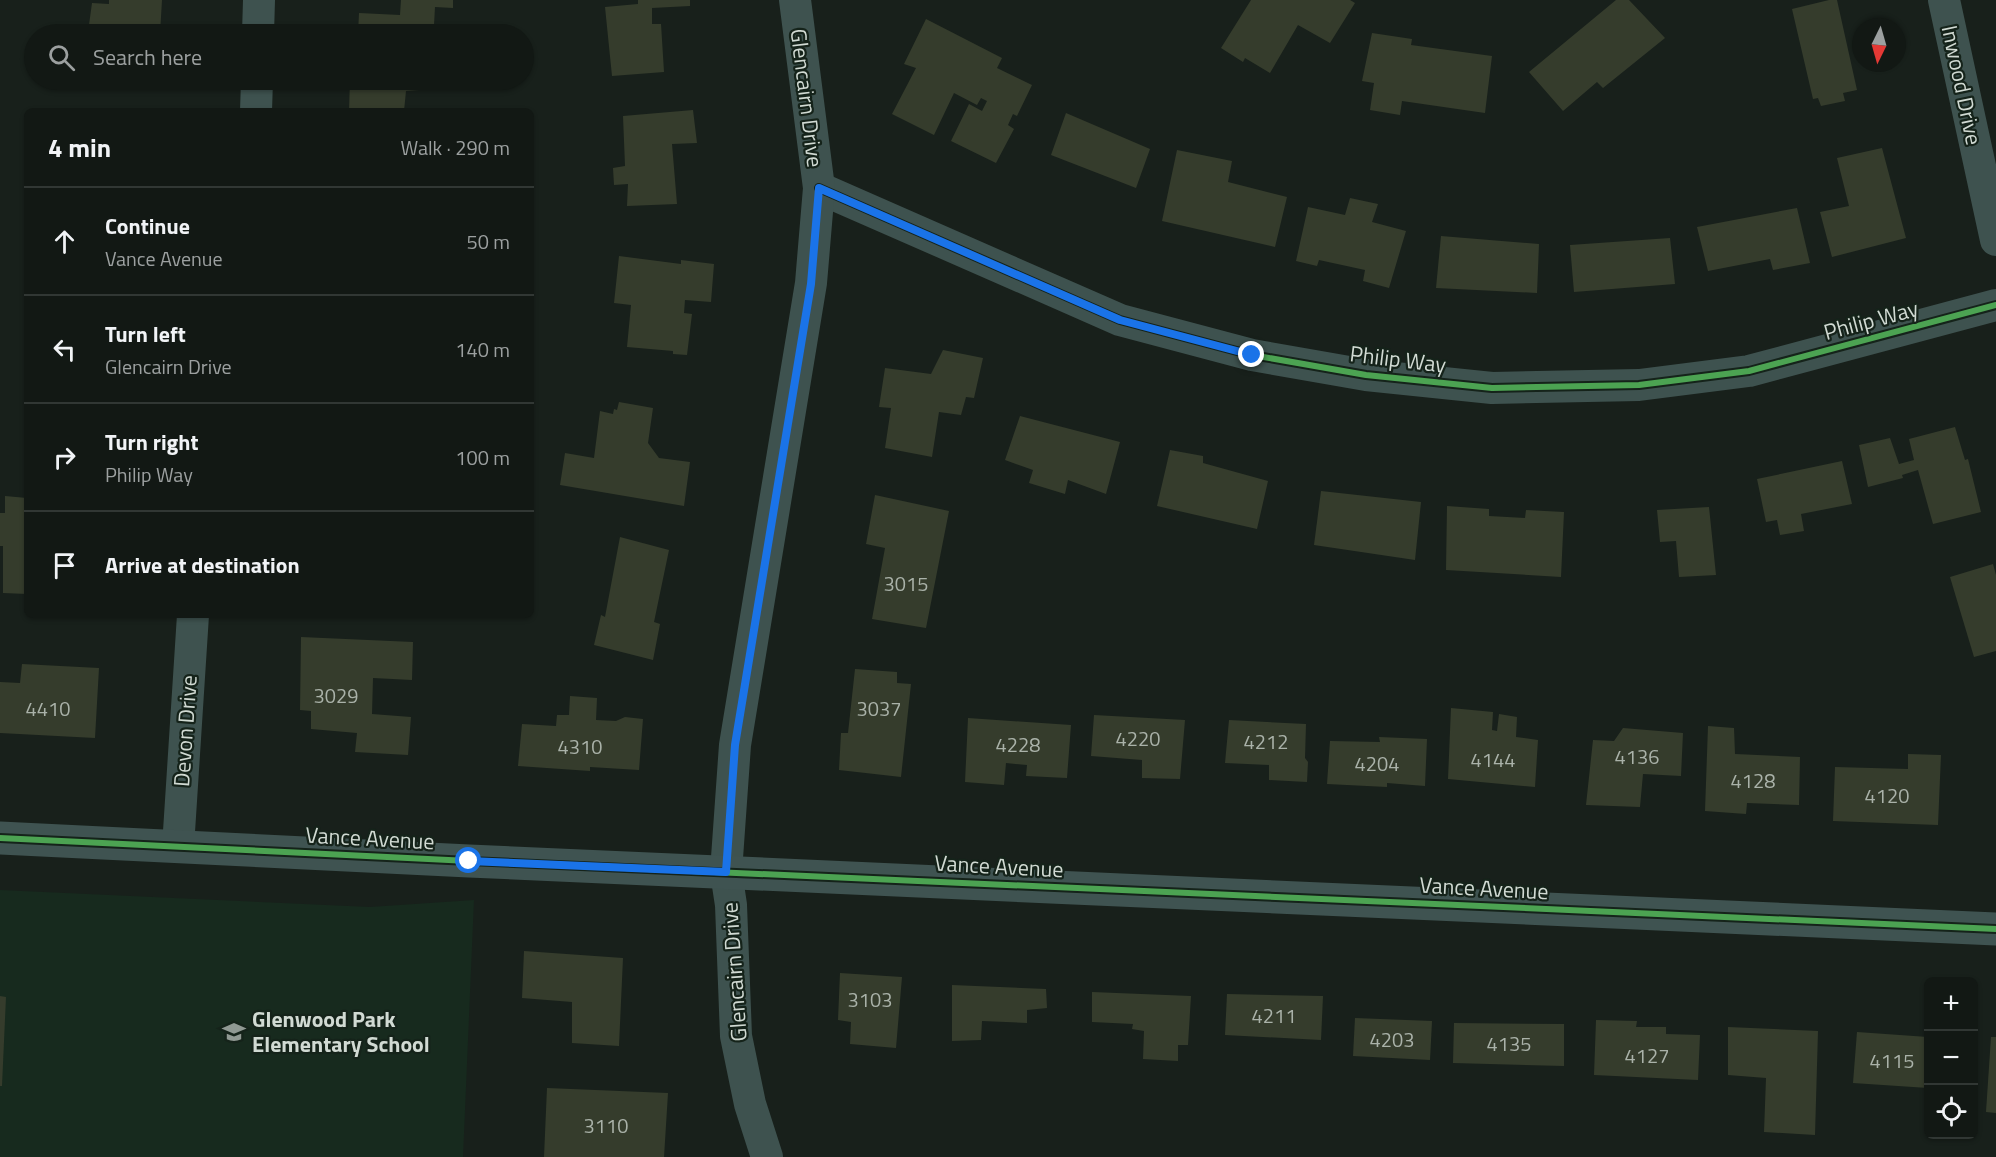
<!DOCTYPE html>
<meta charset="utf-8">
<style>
body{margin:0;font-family:"Titillium Web",sans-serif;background:#1b211d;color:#f1f3f6}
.controls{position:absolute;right:18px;bottom:18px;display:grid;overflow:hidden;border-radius:9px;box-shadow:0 2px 4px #0004}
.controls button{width:54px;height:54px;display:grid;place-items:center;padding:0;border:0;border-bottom:2px solid #313734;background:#121814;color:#f1f3f6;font:30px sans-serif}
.compass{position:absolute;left:1852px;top:18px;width:54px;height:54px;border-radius:50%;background:#121814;box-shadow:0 2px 4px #0004;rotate:185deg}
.stop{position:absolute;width:18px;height:18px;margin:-14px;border:4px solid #1a73e8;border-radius:50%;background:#fff}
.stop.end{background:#1a73e8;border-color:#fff;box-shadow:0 2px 6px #0008}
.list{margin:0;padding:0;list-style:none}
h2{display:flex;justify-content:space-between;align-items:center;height:78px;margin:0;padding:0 24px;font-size:26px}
h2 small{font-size:20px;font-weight:400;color:#9ca0a0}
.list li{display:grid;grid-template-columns:39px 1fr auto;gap:18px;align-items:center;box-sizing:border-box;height:108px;padding:0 24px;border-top:2px solid #313734}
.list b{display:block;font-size:22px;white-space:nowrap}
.list p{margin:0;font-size:20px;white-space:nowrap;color:#9ca0a0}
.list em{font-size:20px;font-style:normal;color:#9ca0a0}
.icon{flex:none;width:33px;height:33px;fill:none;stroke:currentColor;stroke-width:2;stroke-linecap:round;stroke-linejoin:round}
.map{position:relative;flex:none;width:1996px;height:1157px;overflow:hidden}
.search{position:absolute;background:#121814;box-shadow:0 2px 4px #0004;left:24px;top:24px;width:510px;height:66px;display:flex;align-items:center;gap:15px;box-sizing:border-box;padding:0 21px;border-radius:33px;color:#9ca0a0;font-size:22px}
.panel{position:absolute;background:#121814;box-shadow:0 2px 4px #0004;left:24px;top:108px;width:510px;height:510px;border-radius:9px}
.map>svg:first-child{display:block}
.built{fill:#172a1e}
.building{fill:#353c2c}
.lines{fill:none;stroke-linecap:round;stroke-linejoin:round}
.street{stroke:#3e524f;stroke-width:32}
.secondary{stroke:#3f5351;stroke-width:33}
.cycleway-casing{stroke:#15231a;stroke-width:10}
.cycleway{stroke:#4ca352;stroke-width:6}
.route{stroke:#1a73e8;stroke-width:8}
.labels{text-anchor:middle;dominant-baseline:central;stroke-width:4.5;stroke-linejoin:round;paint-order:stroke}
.number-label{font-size:20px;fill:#aab2a9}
.street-label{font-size:22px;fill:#d1dad3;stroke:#15231a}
.poi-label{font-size:22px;font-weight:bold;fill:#d1dad3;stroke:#15231a;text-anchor:start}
</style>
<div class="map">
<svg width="1996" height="1157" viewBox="0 0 1996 1157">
<rect width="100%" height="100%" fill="#18201b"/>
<!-- built -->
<path class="built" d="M0,890L370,907L474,900L463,1157H0Z"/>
<!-- building -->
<g class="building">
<path d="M109,0H162L160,34H109V33L88,32L92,3L109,4Z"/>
<path d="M401,0H453V8L435,7L434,25H423L422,34H358L359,13L400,15Z"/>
<path d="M638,0H690V6L652,8V24H661L664,72L612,76L605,7L638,4Z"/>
<path d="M1251,0H1350L1355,3L1330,43L1298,25L1270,73L1245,58L1243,62L1221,48Z"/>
<path d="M1616,0H1629L1665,38L1603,88L1597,82L1563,111L1529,72Z"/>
<path d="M1829,0H1837L1857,90L1843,93L1845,101L1821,106L1818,98L1813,99L1792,9Z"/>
<path d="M926,19L1002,58L997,68L1032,85L1017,116L1013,114L1008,125L1014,129L996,163L951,141L969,104L982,111L987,101L981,98L977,105L954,93L934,135L892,114L916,68L904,64Z"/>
<path d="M1372,33L1412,39L1411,45L1492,56L1485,113L1402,101L1400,115L1370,110L1374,83L1362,81Z"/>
<path d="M350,80H419V90L406,91L404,111H349Z"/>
<path d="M693,110L697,143L672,144L677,204L627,206L628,184L614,185L613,168L625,166L623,116Z"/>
<path d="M1066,113L1150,149L1136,188L1051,155Z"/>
<path d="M1882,148L1906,238L1832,257L1820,212L1849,206L1837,158Z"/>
<path d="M1177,150L1232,161L1228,182L1287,197L1275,247L1162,221Z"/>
<path d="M1350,198L1378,204L1372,222L1406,231L1389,288L1363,281L1365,270L1319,260L1317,266L1296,261L1308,207L1345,215Z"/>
<path d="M1797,208L1810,263L1773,270L1770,259L1708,271L1697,227Z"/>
<path d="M1441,236L1539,244L1537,293L1436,288Z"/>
<path d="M1670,238L1675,284L1574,292L1570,245Z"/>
<path d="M619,256L681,264V260L714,264L711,302L685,300L684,313L692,314L687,355L673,354V351L627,347L631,305L614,303Z"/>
<path d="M943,350L983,358L974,398L966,397L961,415L939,412L932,457L885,448L891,408L879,407L885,368L931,374Z"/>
<path d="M619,402L653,408L648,443L659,458L690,462L684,506L560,485L565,453L594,458L600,411L613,414L614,409L617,410Z"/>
<path d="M1020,416L1120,442L1106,494L1068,480L1065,494L1029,483L1033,470L1005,460Z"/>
<path d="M1955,427L1965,460L1968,459L1981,512L1933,524L1918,470L1902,475L1903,478L1868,487L1859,445L1890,438L1899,464L1914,460L1909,439Z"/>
<path d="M1170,450L1203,456V463L1268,481L1257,529L1157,506Z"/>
<path d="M1842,461L1852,504L1801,514L1804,531L1780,535L1777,520L1766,522L1757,479Z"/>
<path d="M1321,491L1421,502L1415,560L1314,545Z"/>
<path d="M875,495L949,511L926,628L872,619L885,548L866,544Z"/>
<path d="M5,496L27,498V594L3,593V546H0V513H5Z"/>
<path d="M1447,506L1489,509V516L1525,518L1526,510L1564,512L1561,577L1446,570Z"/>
<path d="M1709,507L1716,575L1679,577L1676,541L1660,542L1657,510Z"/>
<path d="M620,537L669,550L654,622L660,624L653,660L594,645L601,615L605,617Z"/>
<path d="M1993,564L1996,575V651L1974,657L1950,577Z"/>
<path d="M301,637L413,642L412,680L373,678L372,714L411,717L408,755L355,752L357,733L311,729V711L300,710Z"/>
<path d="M22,664L99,668L95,738L0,733V682L20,683Z"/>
<path d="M855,669L897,672V683L911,684L901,777L839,770L841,733H848Z"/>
<path d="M570,696L597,698L596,720L616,721L625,717L643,719L639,770L590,767V771L518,766L522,724L556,726L557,715H569Z"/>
<path d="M1451,708L1493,712L1492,730L1497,731L1499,714L1517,717L1516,737L1538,740L1535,787L1448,779Z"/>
<path d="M1094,715L1185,720L1180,779L1142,778V760L1091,756Z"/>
<path d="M968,718L1071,725L1067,778L1026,776L1027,765L1006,763L1004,785L965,782Z"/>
<path d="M1229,720L1306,724L1305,758L1308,762L1307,782L1269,780V765L1225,763Z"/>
<path d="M1708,726L1734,728L1735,754L1800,757L1799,805L1747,803L1746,814L1705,811Z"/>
<path d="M1623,728L1683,733L1681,776L1643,774L1640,807L1586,805L1593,740L1614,741Z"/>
<path d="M1379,737L1427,739L1425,786L1387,783V787L1327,784L1330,741L1380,742Z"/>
<path d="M1908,754L1941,755L1938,825L1833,821L1835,767L1908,769Z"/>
<path d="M524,951L623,958L619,1046L572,1043V1002L522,998Z"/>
<path d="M840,973L902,977L896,1048L850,1044L851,1022L838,1020Z"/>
<path d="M952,985L1046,989L1047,1008L1027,1010V1023L982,1021L981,1040L952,1041Z"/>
<path d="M1092,992L1191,996L1188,1045H1178V1061L1143,1059L1144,1031L1132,1029L1133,1024L1092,1022Z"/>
<path d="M1227,994L1323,996L1321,1040L1225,1035Z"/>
<path d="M0,996L6,997L2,1086H0Z"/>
<path d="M1355,1018L1432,1021L1430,1060L1353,1056Z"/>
<path d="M1596,1020L1637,1021L1636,1027H1666V1034L1700,1035L1698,1080L1594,1075Z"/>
<path d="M1454,1023L1564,1024V1066L1453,1063Z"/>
<path d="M1728,1027L1818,1031L1815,1135L1764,1132L1766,1078L1728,1075Z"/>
<path d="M1857,1032L1928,1037V1088L1853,1083Z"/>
<path d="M1991,1037H1996V1113L1986,1112Z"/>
<path d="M547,1088L668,1093L664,1157H544Z"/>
</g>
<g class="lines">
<!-- street -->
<g class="street">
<path d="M1944,0L1996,240"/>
<path d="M258,34L259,0"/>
<path d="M256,111L257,80"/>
<path d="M819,188L1120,320L1252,355L1366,375L1492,388L1639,385L1749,371L1996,305"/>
<path d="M178,847L193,615"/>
<path d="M767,1157L750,1104L736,1036L731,905L726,872L735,745L811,283L819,188L795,0"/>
</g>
<!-- secondary -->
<path class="secondary" d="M0,838L469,861L1996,929"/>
<!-- cycleway casing -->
<g class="cycleway-casing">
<g id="cycleway">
<path d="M819,188L1120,320L1252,355L1366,375L1492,388L1639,385L1749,371L1996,305"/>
<path d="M0,838L469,861L1996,929"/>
</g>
</g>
<!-- cycleway -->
<use href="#cycleway" class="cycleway"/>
</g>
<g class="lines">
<!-- route -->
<path class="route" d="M469,861L726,872L735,745L811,284L819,188L1120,320L1252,355"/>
</g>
<!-- icons -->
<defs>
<g id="school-bare" transform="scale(1.8)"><path d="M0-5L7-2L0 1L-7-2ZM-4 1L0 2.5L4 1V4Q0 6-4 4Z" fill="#909993" stroke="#15231a" stroke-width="2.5" paint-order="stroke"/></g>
</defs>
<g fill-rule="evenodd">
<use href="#school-bare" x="234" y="1032"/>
</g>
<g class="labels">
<!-- number labels -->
<g class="number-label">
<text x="906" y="583">3015</text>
<text x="336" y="695">3029</text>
<text x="48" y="708">4410</text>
<text x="879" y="708">3037</text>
<text x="1138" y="738">4220</text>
<text x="1266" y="741">4212</text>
<text x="1018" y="744">4228</text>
<text x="580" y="746">4310</text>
<text x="1637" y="756">4136</text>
<text x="1493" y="759">4144</text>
<text x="1377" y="763">4204</text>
<text x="1753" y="780">4128</text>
<text x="1887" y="795">4120</text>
<text x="870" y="999">3103</text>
<text x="1274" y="1015">4211</text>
<text x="1392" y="1039">4203</text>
<text x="1509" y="1043">4135</text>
<text x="1647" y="1055">4127</text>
<text x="1892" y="1060">4115</text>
<text x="606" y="1125">3110</text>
</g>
<!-- street labels -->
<g class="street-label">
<text transform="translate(1962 85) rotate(78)">Inwood Drive</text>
<text transform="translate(807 98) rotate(83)">Glencairn Drive</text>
<text transform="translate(1871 320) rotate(-15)">Philip Way</text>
<text transform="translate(1398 359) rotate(7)">Philip Way</text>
<text transform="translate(185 731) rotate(-86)">Devon Drive</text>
<text transform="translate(370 838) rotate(3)">Vance Avenue</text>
<text transform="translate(999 866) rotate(3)">Vance Avenue</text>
<text transform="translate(1484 888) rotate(3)">Vance Avenue</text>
<text transform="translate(734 972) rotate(-94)">Glencairn Drive</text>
</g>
<!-- poi labels -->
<g class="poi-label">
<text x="252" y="1019">Glenwood Park<tspan x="252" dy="25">Elementary School</tspan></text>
</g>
</g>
</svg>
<div class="controls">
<button>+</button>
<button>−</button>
<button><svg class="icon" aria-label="locate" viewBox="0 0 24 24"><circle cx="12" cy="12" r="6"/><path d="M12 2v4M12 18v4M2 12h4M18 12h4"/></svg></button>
</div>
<svg class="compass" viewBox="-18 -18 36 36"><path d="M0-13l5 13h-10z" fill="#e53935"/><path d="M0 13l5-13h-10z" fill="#9ca0a0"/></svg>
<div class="stop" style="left:469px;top:861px"></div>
<div class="stop end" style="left:1252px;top:355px"></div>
<div class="search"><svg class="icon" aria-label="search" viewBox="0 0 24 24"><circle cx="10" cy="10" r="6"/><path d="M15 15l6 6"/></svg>Search here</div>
<section class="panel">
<h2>4 min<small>Walk · 290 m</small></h2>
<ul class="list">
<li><svg class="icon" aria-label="ahead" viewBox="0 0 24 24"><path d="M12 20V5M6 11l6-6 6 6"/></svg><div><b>Continue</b><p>Vance Avenue</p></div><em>50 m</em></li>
<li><svg class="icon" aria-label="left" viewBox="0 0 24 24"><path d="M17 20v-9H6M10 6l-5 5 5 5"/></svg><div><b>Turn left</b><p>Glencairn Drive</p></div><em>140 m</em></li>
<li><svg class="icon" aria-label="right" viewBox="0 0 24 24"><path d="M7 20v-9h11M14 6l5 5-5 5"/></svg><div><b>Turn right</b><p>Philip Way</p></div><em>100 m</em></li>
<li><svg class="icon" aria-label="arrive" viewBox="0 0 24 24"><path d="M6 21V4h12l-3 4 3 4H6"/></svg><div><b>Arrive at destination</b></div></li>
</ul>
</section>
</div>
